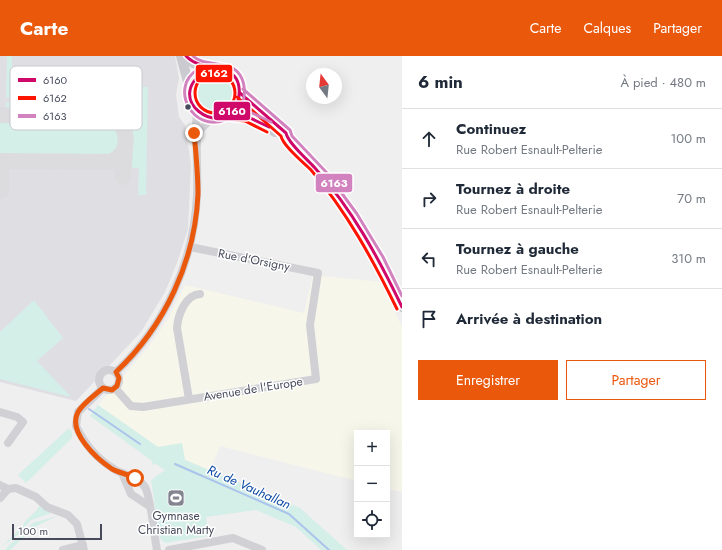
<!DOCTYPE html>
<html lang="fr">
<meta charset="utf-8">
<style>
body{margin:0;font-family:Jost,sans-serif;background:#f6f6f7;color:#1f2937}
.controls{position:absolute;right:12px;bottom:12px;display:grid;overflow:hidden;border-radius:0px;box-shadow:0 4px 16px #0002}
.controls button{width:36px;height:36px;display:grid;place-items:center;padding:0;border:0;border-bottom:1px solid #e0e1e3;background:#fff;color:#1f2937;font:20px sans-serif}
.compass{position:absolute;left:306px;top:12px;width:36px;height:36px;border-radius:50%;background:#fff;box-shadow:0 4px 16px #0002;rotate:345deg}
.scale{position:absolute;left:12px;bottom:10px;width:90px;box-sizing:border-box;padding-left:4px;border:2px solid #474a5b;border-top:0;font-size:11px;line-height:14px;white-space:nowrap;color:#474a5b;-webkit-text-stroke:3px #fff;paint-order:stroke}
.stop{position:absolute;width:12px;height:12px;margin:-9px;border:3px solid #ea580c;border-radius:50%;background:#fff}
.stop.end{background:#ea580c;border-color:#fff;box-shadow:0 1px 4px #0008}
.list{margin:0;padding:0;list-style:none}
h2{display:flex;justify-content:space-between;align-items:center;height:52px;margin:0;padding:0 16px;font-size:17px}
h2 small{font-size:13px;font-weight:400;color:#747a83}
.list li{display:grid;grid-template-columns:26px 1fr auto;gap:12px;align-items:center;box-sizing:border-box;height:60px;padding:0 16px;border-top:1px solid #e0e1e3}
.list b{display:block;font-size:15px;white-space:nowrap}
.list p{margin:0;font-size:13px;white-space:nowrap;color:#747a83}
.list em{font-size:13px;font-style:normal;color:#747a83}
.actions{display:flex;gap:8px;padding:12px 16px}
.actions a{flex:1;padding:9px 0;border:1px solid #ea580c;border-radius:0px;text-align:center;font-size:14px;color:#ea580c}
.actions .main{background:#ea580c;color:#fff}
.icon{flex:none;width:22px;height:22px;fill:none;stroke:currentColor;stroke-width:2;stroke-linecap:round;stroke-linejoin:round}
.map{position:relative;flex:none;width:402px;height:494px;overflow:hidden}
header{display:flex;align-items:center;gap:24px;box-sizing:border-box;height:56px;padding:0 20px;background:#ea580c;color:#fff}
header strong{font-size:19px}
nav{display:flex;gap:22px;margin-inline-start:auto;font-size:14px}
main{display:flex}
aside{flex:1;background:#fff}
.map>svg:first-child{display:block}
.commercial{fill:#f6f6eb}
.airport{fill:#dfdfe3}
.green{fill:#d4eee8}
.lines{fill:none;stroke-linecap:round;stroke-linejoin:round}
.stream{stroke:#aac4ec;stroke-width:2}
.taxiway{stroke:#dcdcde;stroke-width:16}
.minor{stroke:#d0d0d5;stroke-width:8}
.major{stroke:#cacad0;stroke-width:10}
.bus-1-casing{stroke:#fff;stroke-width:6}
.bus-2-casing{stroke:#fff;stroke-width:6}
.bus-3-casing{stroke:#fff;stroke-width:6}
.bus-1{stroke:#cf086a;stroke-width:3}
.bus-2{stroke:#ff1400;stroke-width:3}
.bus-3{stroke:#d282be;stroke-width:3}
.route{stroke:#ea580c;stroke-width:5}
.bus-dot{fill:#474a5b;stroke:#fff;stroke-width:1.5}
.labels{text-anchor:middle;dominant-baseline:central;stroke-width:3;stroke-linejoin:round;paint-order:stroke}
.street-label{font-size:12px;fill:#474a5b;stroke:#fff}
.poi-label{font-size:12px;fill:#474a5b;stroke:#fff}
.water-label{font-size:13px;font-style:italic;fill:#104da6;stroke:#fff}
.key{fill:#fff;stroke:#c8c9ce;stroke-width:1}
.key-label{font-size:11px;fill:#474a5b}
.line-badge{stroke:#fff;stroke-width:1.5}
.badge-label{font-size:11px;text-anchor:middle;font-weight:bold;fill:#fff}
</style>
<header>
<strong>Carte</strong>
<nav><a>Carte</a><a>Calques</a><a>Partager</a></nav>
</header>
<main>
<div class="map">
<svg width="402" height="494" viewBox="0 0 402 494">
<rect width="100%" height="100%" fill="#f0efef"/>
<!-- commercial -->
<path class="commercial" d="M313,219L381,226L402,271V436L387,433V377H357V425L220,390L210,414L163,395L98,349L150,289L168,263L185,229L304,257Z"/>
<!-- airport -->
<path class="airport" d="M0,0H175L179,22L176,39L179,61L185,69L191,108L188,173L177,207L165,236L141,276L76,345L0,326Z"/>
<!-- green -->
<g class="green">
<path d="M7,0H12V21L22,22V56L6,55V47L10,46V42H6Z"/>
<path d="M209,15C213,15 218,15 222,16C246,24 235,61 212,59C207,59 201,54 197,52L193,30Z"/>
<path d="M139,31H148L146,139H138L139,112H130L131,58H129V54H139Z"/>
<path d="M0,65L111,68L119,74C124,88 120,100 105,103L0,101Z"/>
<path d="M34,244L63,282L37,305L71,341L0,323V276Z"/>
<path d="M98,349L158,391L182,387L185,404L300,452L347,494H321L296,471L256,454L206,461L209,480L165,487L160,483L151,424L165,414L156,408L153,409L152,405L90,360Z"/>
<path d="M68,373H70L72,376V382L26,427L18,419Z"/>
<path d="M39,450L52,457L31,464L19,478L0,492L22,471L25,465L36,455Z"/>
<path d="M57,460L35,471L10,494H5L10,488L25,477L32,467Z"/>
</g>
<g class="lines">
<!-- stream -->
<g class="stream">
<path d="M89,353L140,388"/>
<path d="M175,408L289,458L329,494"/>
</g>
<!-- taxiway -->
<g class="taxiway">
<path d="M123,49L124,58"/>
<path d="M0,59L110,62C131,67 131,100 110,106L0,105"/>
<path d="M123,121L125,93"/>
<path d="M1,135V109L4,105"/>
</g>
<!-- minor -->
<g class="minor">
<path d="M195,84L197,55"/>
<circle cx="109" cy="324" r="10"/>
<path d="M116,316C165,270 194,206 197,139C198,119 196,100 197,81L201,73L212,62"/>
<path d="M103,332L78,356L76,370C84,387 97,403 114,413C124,420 137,419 145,431C151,441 154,480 157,494"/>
<path d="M115,332L131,350L143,351L316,323L310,269L318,217L190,191"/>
<path d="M189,343L177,272C178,259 185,239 200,238"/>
<path d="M0,356L17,361L23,366L8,387"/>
<path d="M122,417L131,438L149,450"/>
<path d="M0,429L8,433"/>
<path d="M0,442L8,433L16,432L36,441L47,451L68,459L77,468L84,494"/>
<path d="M63,494L83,489"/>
<path d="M169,494L233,482L262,494"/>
</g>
<!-- major -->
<g class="major">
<path d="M181,0L190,33"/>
<path d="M186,0C197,21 246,1 239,41C238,48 234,54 228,58C198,78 169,26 210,12"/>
<path d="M240,37L286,77L287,82C340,133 371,185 402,251"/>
<path d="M229,58C247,60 261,65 275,76"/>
</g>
<!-- bus-1 casing -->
<g class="bus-1-casing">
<g id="bus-1">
<path d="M186,0C200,15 225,8 235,21C240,27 240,38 238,45C225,87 156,42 210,12"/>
<path d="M240,37L286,77C288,87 307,103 315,112C352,153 378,201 402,251"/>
<path d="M229,58L246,60L269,71"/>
</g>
</g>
<!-- bus-2 casing -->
<g class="bus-2-casing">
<g id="bus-2">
<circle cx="215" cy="37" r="20"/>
<path d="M237,41L281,80C283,90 303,106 311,114C347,156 373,204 397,253"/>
<path d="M228,63L245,65L267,76"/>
</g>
</g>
<!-- bus-3 casing -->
<g class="bus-3-casing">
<g id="bus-3">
<path d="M193,0C205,12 230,3 240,19C245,27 246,39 242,48C239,56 233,61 225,64C193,77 169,32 197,14"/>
<path d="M243,33L290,74L292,80L327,117L357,158L383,201L402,240"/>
<path d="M230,53L248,55L271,66"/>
</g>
</g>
<!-- bus-1 -->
<use href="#bus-1" class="bus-1"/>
<!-- bus-2 -->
<use href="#bus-2" class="bus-2"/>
<!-- bus-3 -->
<use href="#bus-3" class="bus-3"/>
</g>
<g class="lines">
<!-- route -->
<path class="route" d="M135,422C128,418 119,417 112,413C97,403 67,376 78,356C83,347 95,339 103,332L112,334L117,330L119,322L116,316C165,270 195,205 198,138C198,117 196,97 194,77"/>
</g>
<!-- icons -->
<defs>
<g id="stadium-square" transform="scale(0.9)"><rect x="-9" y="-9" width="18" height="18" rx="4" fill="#82848f" stroke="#fff"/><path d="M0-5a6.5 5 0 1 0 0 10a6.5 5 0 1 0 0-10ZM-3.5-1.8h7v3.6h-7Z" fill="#fff"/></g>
</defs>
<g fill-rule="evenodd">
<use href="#stadium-square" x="176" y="442"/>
</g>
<!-- markers -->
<circle class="bus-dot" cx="188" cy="51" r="3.5"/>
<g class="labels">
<!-- street labels -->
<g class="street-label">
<text transform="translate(254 204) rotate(11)">Rue d'Orsigny</text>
<text transform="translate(253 333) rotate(-9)">Avenue de l'Europe</text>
</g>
<!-- poi labels -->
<g class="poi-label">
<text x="176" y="460">Gymnase<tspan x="176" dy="14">Christian Marty</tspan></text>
</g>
<!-- water labels -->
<g class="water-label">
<text transform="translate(249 431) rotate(24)">Ru de Vauhallan</text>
</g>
</g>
<!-- legend -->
<rect x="10" y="10" width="132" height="64" rx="6" class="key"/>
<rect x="18" y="22" width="18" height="4" fill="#cf086a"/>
<rect x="18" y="40" width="18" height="4" fill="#ff1400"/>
<rect x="18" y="58" width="18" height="4" fill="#d282be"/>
<g class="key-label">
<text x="43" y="28">6160</text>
<text x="43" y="46">6162</text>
<text x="43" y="64">6163</text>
</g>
<g class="line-badge">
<rect x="195" y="8" width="38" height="19" rx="4" fill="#ff1400"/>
<rect x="213" y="45" width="38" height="20" rx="4" fill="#cf086a"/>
<rect x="315" y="117" width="38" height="20" rx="4" fill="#d282be"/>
</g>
<g class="badge-label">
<text x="214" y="21">6162</text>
<text x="232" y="59">6160</text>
<text x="334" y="131">6163</text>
</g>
</svg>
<div class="controls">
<button>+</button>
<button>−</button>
<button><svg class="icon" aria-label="locate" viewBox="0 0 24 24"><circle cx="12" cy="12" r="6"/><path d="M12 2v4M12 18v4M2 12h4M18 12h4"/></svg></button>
</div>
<svg class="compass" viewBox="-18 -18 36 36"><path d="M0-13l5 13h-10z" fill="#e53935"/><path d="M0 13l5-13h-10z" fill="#747a83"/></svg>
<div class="scale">100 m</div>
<div class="stop" style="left:135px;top:422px"></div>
<div class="stop end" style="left:194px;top:77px"></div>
</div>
<aside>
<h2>6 min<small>À pied · 480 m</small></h2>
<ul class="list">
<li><svg class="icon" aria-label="ahead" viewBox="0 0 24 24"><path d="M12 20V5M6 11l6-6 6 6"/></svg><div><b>Continuez</b><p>Rue Robert Esnault-Pelterie</p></div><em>100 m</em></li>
<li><svg class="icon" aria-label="right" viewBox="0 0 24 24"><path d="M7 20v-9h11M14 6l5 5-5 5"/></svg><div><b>Tournez à droite</b><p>Rue Robert Esnault-Pelterie</p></div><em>70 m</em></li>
<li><svg class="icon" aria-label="left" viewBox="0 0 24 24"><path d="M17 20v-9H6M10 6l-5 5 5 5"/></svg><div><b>Tournez à gauche</b><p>Rue Robert Esnault-Pelterie</p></div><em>310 m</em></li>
<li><svg class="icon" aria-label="arrive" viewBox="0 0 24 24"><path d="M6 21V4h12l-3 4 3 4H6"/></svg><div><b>Arrivée à destination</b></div></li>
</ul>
<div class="actions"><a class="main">Enregistrer</a><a>Partager</a></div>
</aside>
</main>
